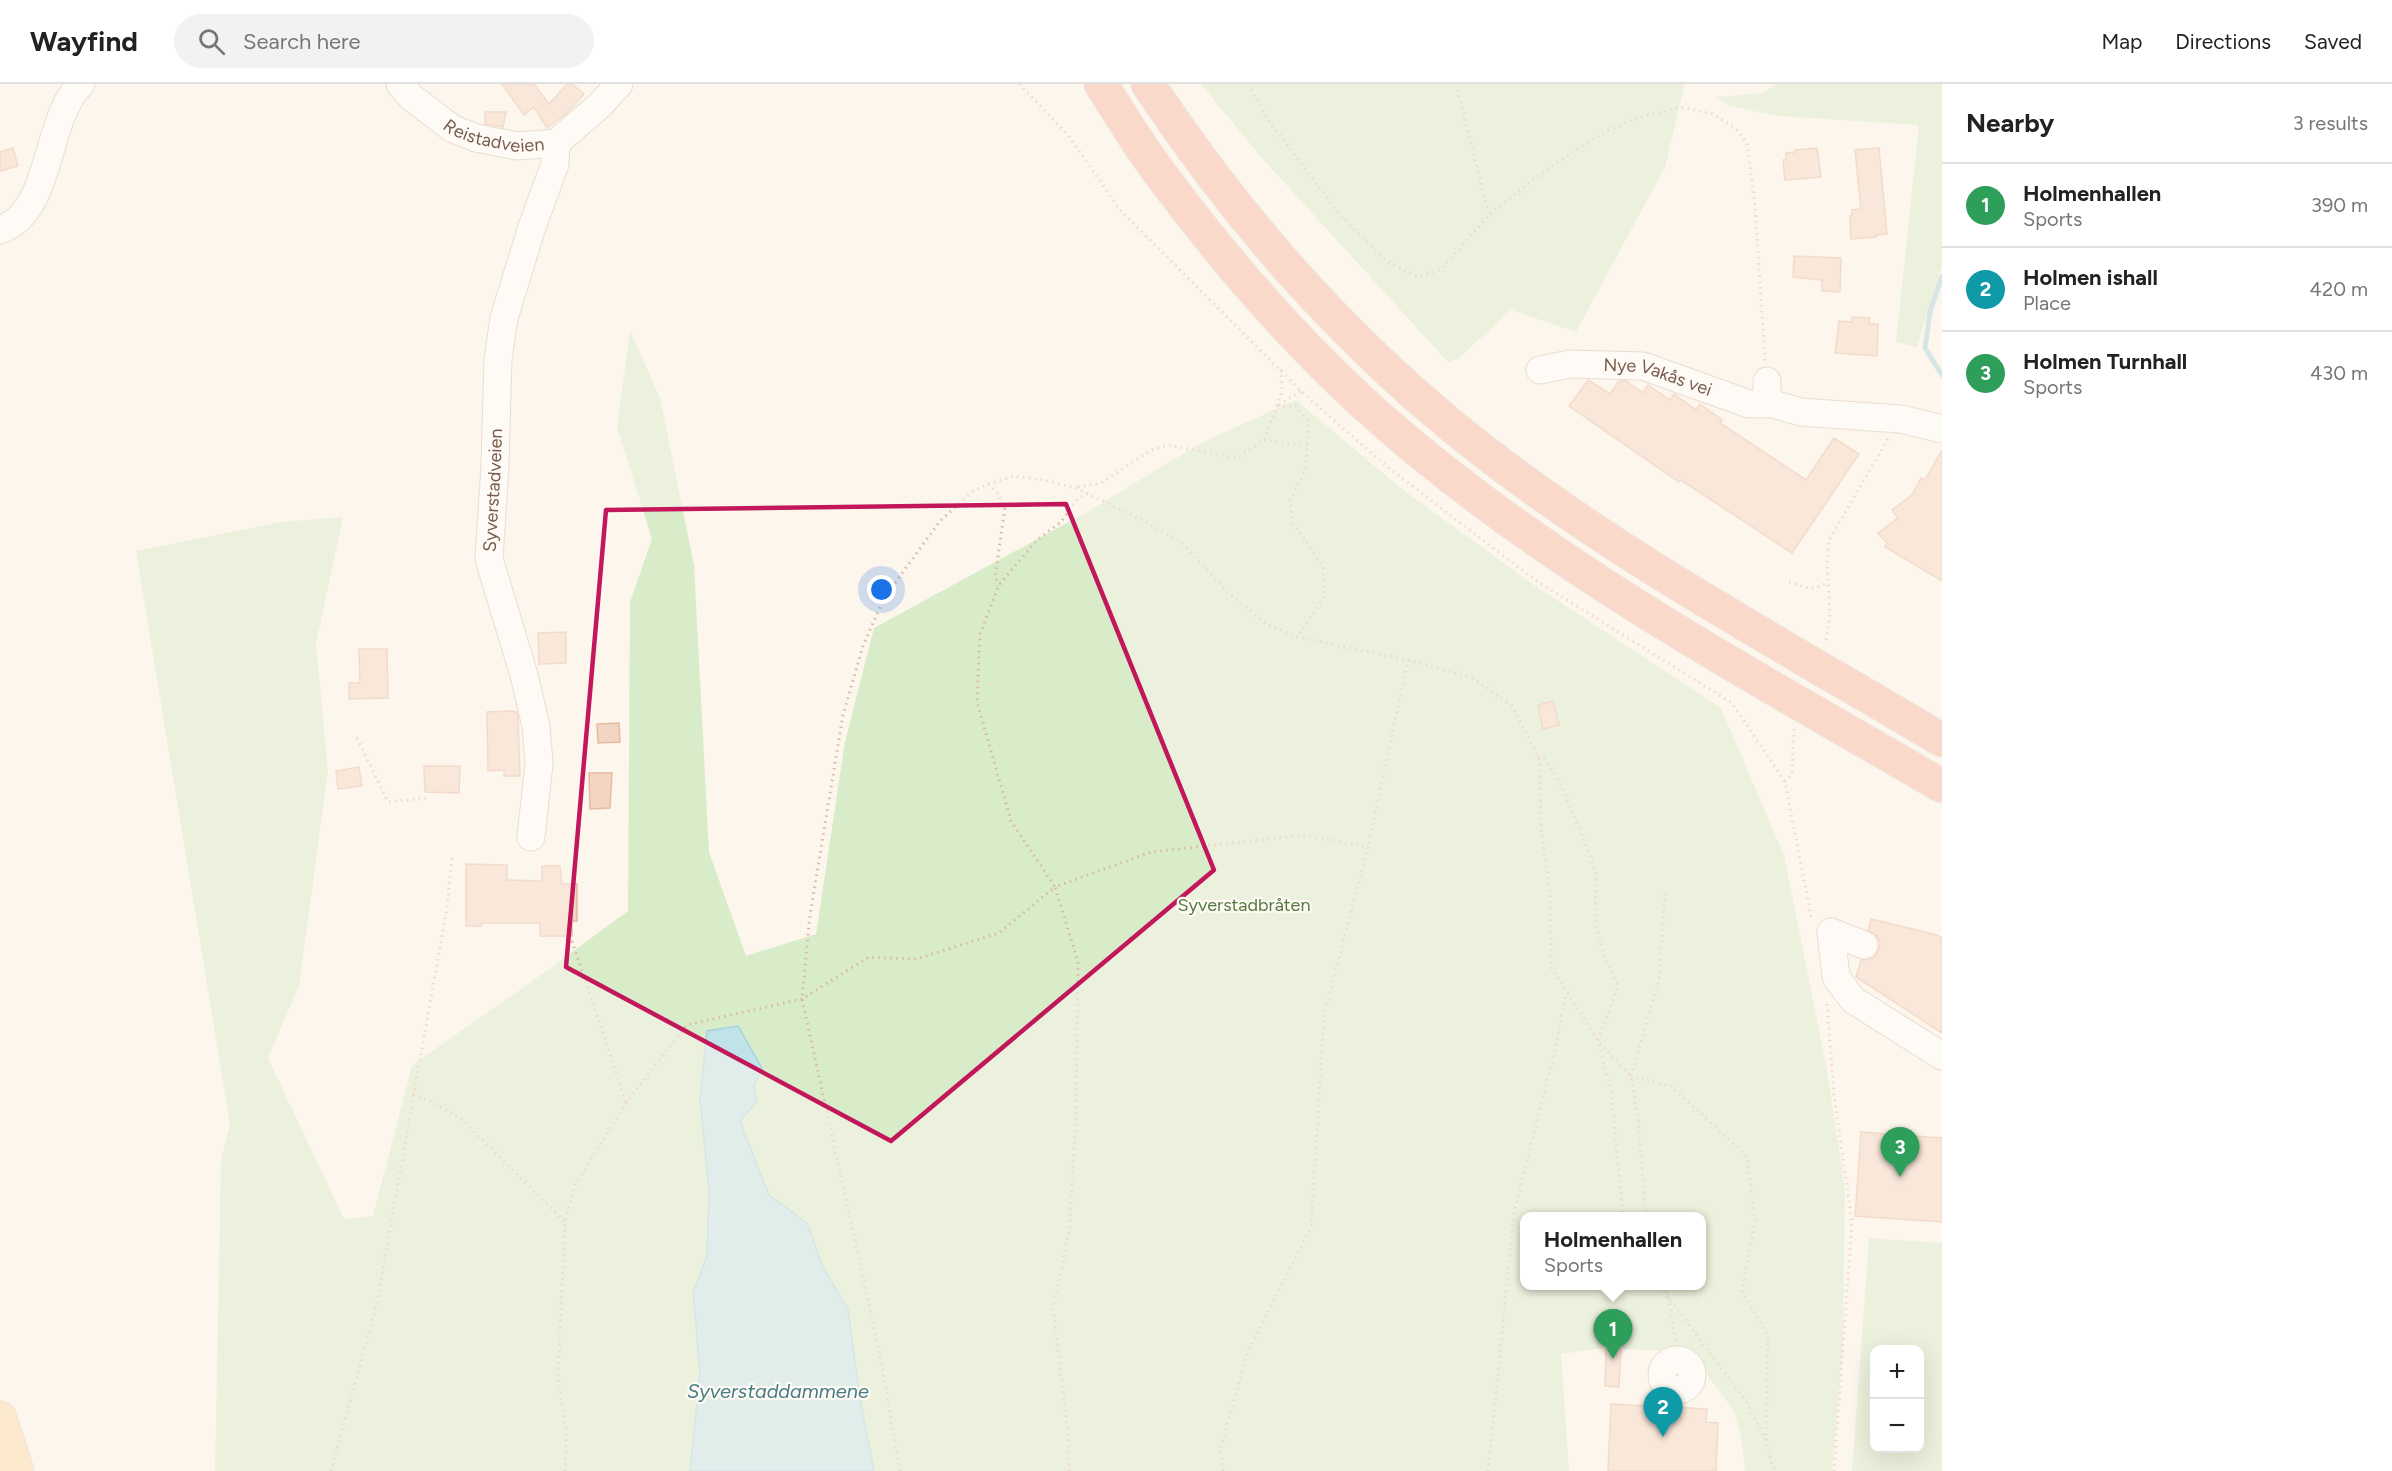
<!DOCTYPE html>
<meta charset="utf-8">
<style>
body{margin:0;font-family:Figtree,sans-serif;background:#f2f2f2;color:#222}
.controls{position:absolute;right:18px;bottom:18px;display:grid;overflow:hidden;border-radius:12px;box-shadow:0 6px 24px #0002}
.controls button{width:54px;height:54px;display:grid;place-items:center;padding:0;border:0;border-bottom:2px solid #e0e0e0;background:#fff;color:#222;font:30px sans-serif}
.you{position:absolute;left:882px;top:506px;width:21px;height:21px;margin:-15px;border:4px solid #fff;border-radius:50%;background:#1a73e8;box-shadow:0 0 0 9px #1a73e833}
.badge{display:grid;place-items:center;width:39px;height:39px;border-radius:50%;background:#e76f51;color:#fff;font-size:20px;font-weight:700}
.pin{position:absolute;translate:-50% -50px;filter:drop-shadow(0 2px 3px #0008)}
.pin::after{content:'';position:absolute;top:32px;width:21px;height:18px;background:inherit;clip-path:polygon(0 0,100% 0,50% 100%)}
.popup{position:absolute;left:1520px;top:1128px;width:186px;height:78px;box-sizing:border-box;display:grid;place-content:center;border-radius:12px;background:#fff;filter:drop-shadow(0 2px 4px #0005);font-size:20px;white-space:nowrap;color:#767676}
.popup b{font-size:22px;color:#222}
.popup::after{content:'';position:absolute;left:50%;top:100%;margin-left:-12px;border:12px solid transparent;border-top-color:#fff}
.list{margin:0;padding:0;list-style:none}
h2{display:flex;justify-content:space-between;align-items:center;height:78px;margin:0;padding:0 24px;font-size:26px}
h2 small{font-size:20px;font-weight:400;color:#767676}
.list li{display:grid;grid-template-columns:39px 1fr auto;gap:18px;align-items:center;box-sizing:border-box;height:84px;padding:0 24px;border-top:2px solid #e0e0e0}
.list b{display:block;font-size:22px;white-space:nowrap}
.list p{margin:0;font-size:20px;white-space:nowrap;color:#767676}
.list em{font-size:20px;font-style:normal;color:#767676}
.icon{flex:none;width:33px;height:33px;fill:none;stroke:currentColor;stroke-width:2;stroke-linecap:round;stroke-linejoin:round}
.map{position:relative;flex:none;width:1942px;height:1387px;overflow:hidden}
header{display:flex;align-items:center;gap:36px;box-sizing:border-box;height:84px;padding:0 30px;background:#fff;border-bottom:2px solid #e0e0e0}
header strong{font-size:28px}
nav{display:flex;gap:33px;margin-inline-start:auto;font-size:21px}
.search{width:420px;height:54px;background:#f2f2f2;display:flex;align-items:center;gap:15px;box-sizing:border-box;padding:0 21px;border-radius:33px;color:#767676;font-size:22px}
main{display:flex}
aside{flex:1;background:#fff}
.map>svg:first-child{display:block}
.green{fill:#d8ecc9;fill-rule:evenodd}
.water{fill:#bfe3e8;stroke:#a5d3da;stroke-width:1.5}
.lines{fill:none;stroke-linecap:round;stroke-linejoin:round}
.stream{stroke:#a5d3da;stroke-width:5}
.building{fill:#f3d5c3;stroke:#e6bba3;stroke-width:1.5}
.minor-casing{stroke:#d1beb0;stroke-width:29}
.major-casing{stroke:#dad1cd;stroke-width:35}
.highway-casing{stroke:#dad1cd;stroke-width:35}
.path{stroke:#d9b8a5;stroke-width:3;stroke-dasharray:1.5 4.5;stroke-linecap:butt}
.minor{stroke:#fff;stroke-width:27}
.major{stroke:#fbd9a5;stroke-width:33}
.highway{stroke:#f7b7a3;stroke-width:33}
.marked{fill:none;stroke:#c2185b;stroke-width:4.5;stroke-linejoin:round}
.labels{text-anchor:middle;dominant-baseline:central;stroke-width:4.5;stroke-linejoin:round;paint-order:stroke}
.street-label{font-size:18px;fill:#7a5c4d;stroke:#fffaf3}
.park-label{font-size:18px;fill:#537a41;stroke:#fffaf3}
.water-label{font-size:20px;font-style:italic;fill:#437c86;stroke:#fffaf3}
</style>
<header>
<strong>Wayfind</strong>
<div class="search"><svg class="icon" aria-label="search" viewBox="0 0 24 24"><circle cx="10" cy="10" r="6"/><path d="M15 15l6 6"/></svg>Search here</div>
<nav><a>Map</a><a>Directions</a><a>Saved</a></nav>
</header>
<main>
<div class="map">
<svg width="1942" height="1387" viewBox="0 0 1942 1387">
<rect width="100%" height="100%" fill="#fdf6ec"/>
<!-- green -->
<g class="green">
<path d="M1201,0H1685L1665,83L1576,248L1511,226L1458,275L1448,278L1260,72Z"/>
<path d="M1775,0H1942V182L1917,263L1896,258L1919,41L1778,32L1729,22L1716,13L1763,9Z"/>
<path d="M630,246L660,314L694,481L709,768L746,872L816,850L845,658L874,544L1087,428L1201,359L1296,316L1402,405L1531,499L1721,624L1784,771L1827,985L1845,1105L1843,1262L1832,1387H1745L1741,1353L1734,1327L1696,1276L1664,1267L1604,1264L1561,1270L1569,1387H874L860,1314L848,1225L822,1181L807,1139L769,1111L740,1036L757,1018L754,1003L762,984L738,942L707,947L700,1015L709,1107L707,1172L693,1208L700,1288L690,1387H215L221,1076L230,1041L136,467L281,438L343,433L316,560L328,687L299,902L268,974L344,1135L373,1132L412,981L527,901L628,827L630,518L652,455L617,343ZM1524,1132H1702V1202H1524Z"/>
<path d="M1869,1154L1942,1159V1387H1852ZM1874,1266H1920V1364H1874Z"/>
</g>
<!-- water -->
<path class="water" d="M738,942L762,984L754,1003L757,1017L740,1037L769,1111L807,1139L822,1181L848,1225L860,1314L874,1387H690L700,1288L693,1208L707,1172L709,1107L700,1015L707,947Z"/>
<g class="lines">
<!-- stream -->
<path class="stream" d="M1942,192L1930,228L1925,264L1942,291"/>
</g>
<!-- building -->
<g class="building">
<path d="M502,0H534L549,20L567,0H572L584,10L566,30L547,44L534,23L524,31Z"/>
<path d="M485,28H506L503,43L485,40Z"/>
<path d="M13,64L18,82L0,87V68Z"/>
<path d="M1817,64L1821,93L1785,96L1783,76L1786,75V69L1795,68V66Z"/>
<path d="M1879,64L1887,150L1876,151V153L1851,155L1850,132H1852V126L1861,125L1855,66Z"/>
<path d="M1794,172L1841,174L1840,208L1822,207V196L1793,193Z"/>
<path d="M1852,233L1870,234L1869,240H1878L1877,272L1835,269L1839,237L1852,238Z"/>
<path d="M1588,296L1610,310L1619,297H1626L1643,309L1648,301L1670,316L1674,310L1696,326L1700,320L1722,336L1720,339L1806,396L1834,354L1859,370L1792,469L1681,396L1679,398L1569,322Z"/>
<path d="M1942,366V497L1885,463L1887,459L1878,449L1898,434L1892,426L1912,411L1921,394L1925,396Z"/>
<path d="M566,548V579L539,580L538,549Z"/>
<path d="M359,565H387L388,614L349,615V599H360Z"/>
<path d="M1553,617L1559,641L1543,645L1538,621Z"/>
<path d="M510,627L517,628L518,634L520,692H504V686L488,687L487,628Z"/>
<path d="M619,639L620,658L598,659L597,640Z"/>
<path d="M424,682H460L459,709L425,708Z"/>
<path d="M359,683L362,702L338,705L336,687Z"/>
<path d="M589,689H612L610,724L590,725Z"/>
<path d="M466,780L507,781V796L542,797V782H560L562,800H577V837H572V852H540V839H481V842H466Z"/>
<path d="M1871,835L1937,851L1942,854V949L1856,893L1861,876L1873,874L1879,866L1880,859L1877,852L1868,846Z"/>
<path d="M1861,1048L1942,1054V1138L1855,1132Z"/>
<path d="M1606,1266H1621L1619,1303L1605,1302Z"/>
<path d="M1611,1320L1707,1325L1706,1338L1718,1339L1716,1387H1608Z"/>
</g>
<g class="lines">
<!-- minor casing -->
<g class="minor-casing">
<g id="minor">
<path id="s1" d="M400,0L411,13L453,45L476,54L517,62L556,59L600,21L619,0"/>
<path d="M0,146C53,128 44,36 81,0"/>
<path id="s2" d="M1540,286L1570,280L1643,282L1749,320H1773"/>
<path d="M1767,297V310L1773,320L1801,328L1900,335L1942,345"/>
<path id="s3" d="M531,753L539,679L536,642L524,591L489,475L495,381L498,275L504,234L532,143L555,80L556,59"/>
<path d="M1864,861L1831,848L1836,893L1853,916L1942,972"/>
<circle cx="1677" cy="1291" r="15"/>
</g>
</g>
<!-- major casing -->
<g class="major-casing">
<path id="major" d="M0,1334L17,1387"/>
</g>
<!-- highway casing -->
<g class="highway-casing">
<g id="highway">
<path d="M1101,0C1119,28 1136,57 1156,84C1217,167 1286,248 1362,318C1534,475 1742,585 1942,702"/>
<path d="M1148,0C1234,130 1337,248 1457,346C1606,467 1778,558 1942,656"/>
</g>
</g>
<!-- path -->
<g class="path">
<path d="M1019,0L1068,51L1120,126L1301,307L1385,381L1535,496L1732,619L1785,698L1812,837"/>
<path d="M1248,0L1267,34L1339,130L1386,177L1417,193L1440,186L1489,131L1551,82L1606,47L1640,33L1681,23L1713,30L1735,44L1747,59L1755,121L1765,277"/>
<path d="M1456,0L1489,131"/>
<path d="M1279,321L1301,307"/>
<path d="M1277,322H1296L1308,337V362L1305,386L1290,416L1293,439L1323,483L1325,512L1297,553"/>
<path d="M1264,356L1308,362"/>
<path d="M988,400L997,409L1005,423L995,493L999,501"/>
<path d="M1078,403L1101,399L1151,366L1169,361L1237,374L1264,356L1282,308L1281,285"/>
<path d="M1789,498L1811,505L1828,499"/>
<path d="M1826,556L1830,530L1827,480L1829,456L1888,355"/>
<path d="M357,654L388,718L426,714"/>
<path d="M1538,673L1546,676L1562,703L1596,787L1595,833L1603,869L1618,902L1598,957L1611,1007L1623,1132"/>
<path d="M1785,698L1792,690L1794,645"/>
<path d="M1665,809L1659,896L1631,992L1671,1002L1747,1072L1755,1138L1742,1207L1768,1252L1766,1356"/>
<path d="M572,857L626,1019"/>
<path d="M1827,920L1834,1011L1852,1138L1834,1387"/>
<path d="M413,1010L432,1018L460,1034L565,1138"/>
<path d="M1660,1202L1745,1316L1766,1356L1774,1387"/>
<path d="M1666,1202L1680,1277"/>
<path d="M331,1387L377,1219L447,823L452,774"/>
<path d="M565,1387L566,1350L558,1290L565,1138L575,1101L626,1019L687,941L802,915L869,873L916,875L999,849L1055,803L1011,737L977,618L980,550L999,501L1037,456L1061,438L1077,415L1087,410"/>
<path d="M900,1387L878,1261L802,915L810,831L843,631L863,562L884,514L940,437L973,407L988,400L1014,392L1044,396L1076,404L1142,436L1180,457L1227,508L1266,540L1297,553L1408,576L1473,594L1512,622L1540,677L1541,742L1550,810L1551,883L1598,957L1631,992L1638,1034L1646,1132"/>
<path d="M1069,1387V1359L1053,1224L1069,1149L1076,1032L1078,878L1055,803L1151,768L1304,751L1368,763"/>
<path d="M1223,1387L1220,1366L1248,1267L1311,1144L1324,931L1368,763L1408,576"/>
<path d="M1488,1387L1514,1129L1554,971L1566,910"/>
</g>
<!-- minor -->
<use href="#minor" class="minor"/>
<!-- major -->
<use href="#major" class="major"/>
<!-- highway -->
<use href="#highway" class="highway"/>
</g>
<!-- marked area -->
<path d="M0 0H1942V1387H0ZM1066,420L1214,786L891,1057L566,883L606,426Z" fill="#fdf6ec" fill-opacity=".55" fill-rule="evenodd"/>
<path class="marked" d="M1066,420L1214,786L891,1057L566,883L606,426Z"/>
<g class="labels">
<!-- street labels -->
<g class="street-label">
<text stroke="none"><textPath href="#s1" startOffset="112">Reistadveien</textPath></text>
<text stroke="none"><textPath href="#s2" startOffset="120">Nye Vakås vei</textPath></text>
<text stroke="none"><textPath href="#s3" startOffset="354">Syverstadveien</textPath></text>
</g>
<!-- park labels -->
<g class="park-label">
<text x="1244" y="821">Syverstadbråten</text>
</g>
<!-- water labels -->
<g class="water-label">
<text x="778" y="1307">Syverstaddammene</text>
</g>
</g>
</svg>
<div class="controls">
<button>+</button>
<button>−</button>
</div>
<div class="you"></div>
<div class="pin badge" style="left:1613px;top:1275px;background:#2e9e5b">1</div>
<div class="popup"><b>Holmenhallen</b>Sports</div>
<div class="pin badge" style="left:1663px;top:1353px;background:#0f9aa8">2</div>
<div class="pin badge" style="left:1900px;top:1093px;background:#2e9e5b">3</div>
</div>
<aside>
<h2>Nearby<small>3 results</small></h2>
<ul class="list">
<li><span class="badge" style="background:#2e9e5b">1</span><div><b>Holmenhallen</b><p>Sports</p></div><em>390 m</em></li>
<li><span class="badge" style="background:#0f9aa8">2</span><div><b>Holmen ishall</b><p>Place</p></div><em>420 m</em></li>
<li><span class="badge" style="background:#2e9e5b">3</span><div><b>Holmen Turnhall</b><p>Sports</p></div><em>430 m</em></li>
</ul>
</aside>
</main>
